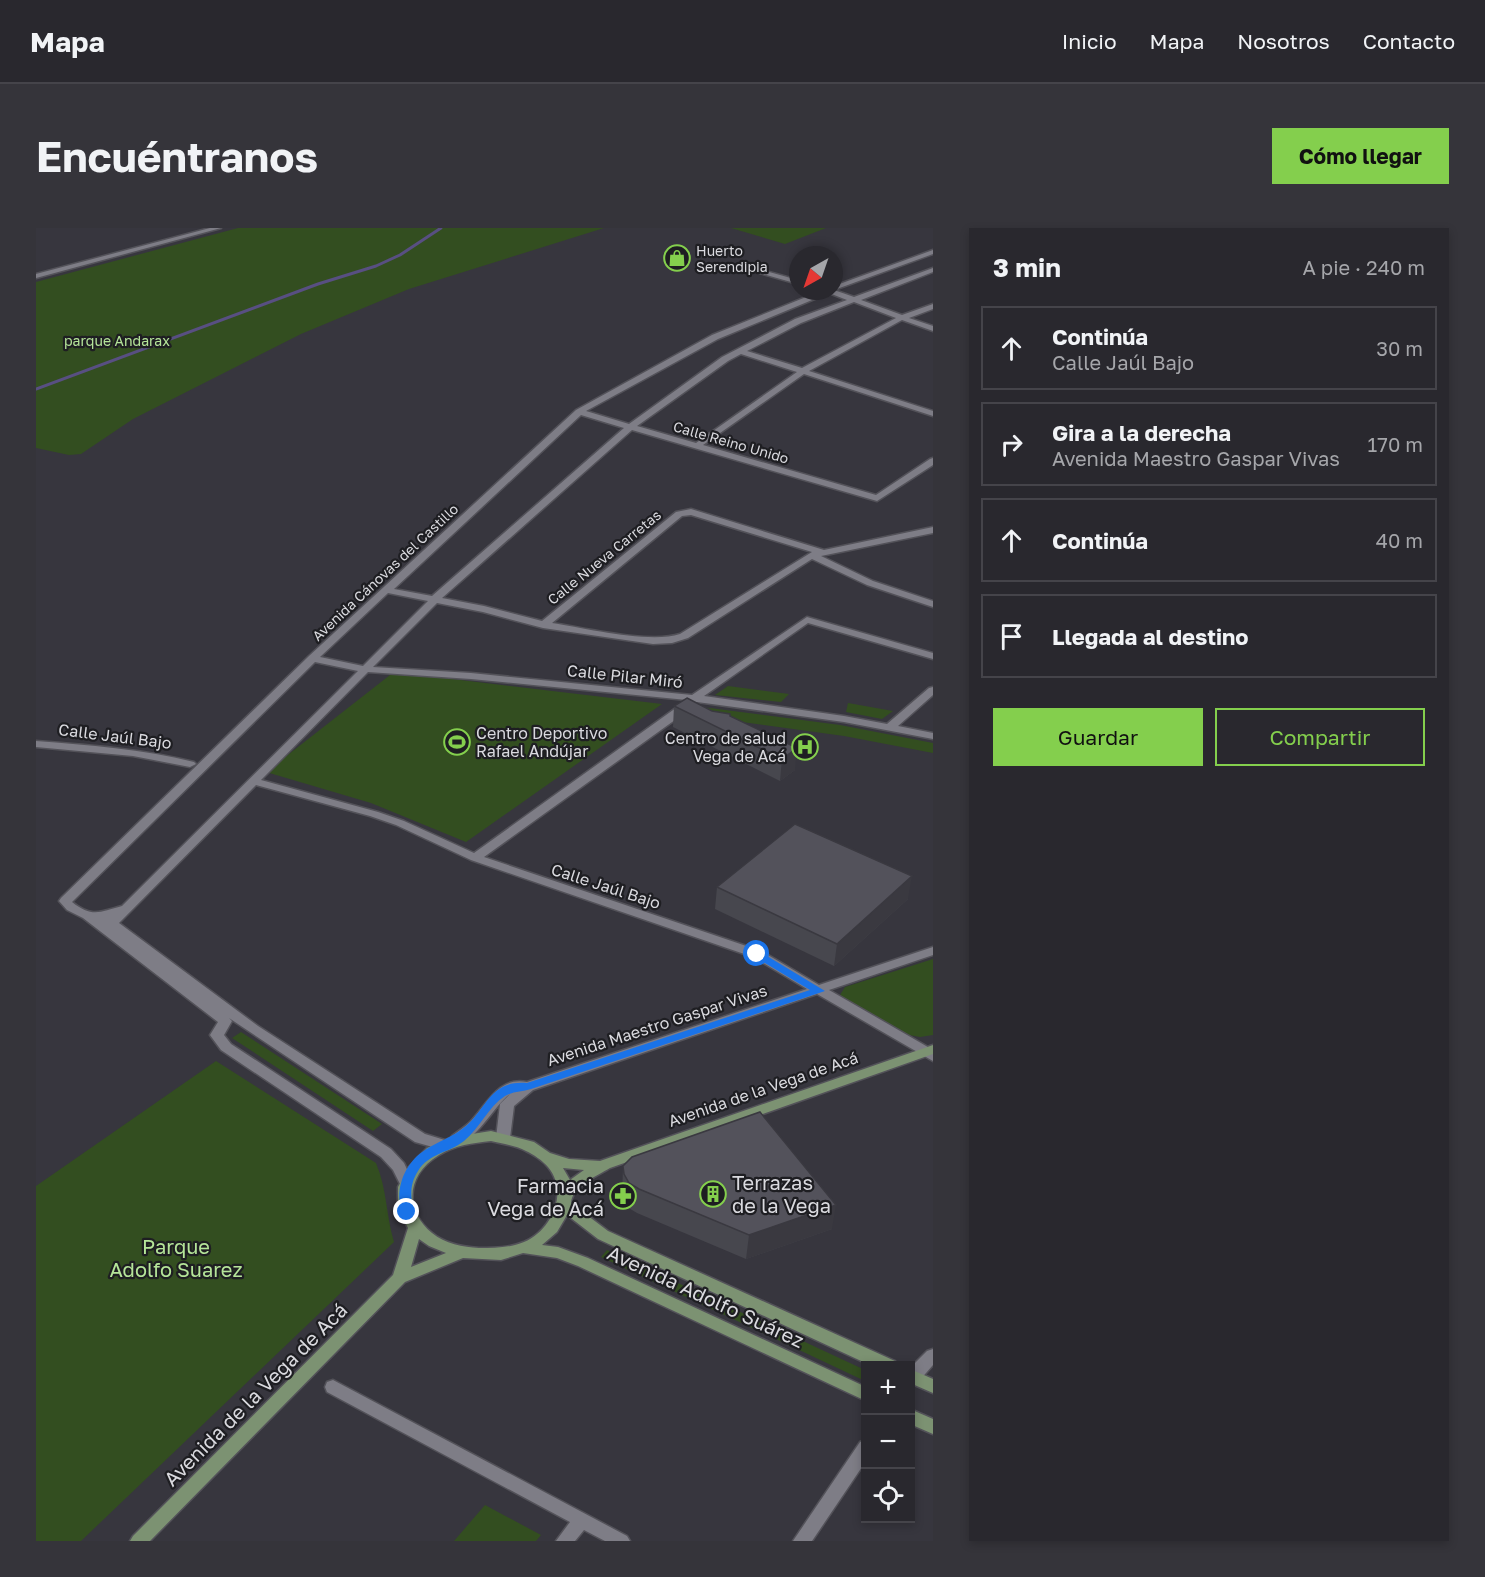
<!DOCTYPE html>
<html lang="es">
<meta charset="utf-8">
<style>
body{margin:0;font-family:"Golos Text",sans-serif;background:#35343a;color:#f1f3f6}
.controls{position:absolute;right:18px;bottom:18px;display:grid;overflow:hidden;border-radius:0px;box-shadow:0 3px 9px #0003}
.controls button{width:54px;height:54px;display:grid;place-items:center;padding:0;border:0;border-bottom:2px solid #45444a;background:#29282e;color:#f1f3f6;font:30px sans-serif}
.compass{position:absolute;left:753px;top:18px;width:54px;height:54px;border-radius:50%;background:#29282e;box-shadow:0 3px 9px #0003;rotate:220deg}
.stop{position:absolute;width:18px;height:18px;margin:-14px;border:4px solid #1a73e8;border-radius:50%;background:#fff}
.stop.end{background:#1a73e8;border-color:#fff;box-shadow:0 2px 6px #0008}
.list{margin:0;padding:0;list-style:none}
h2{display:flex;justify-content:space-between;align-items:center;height:78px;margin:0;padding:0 24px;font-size:26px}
h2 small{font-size:20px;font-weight:400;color:#a5a6aa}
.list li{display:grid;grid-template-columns:39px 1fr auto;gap:18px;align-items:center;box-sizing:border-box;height:84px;margin:0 12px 12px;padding:0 12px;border:2px solid #45444a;border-radius:0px}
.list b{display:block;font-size:22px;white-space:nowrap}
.list p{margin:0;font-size:20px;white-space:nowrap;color:#a5a6aa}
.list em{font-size:20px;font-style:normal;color:#a5a6aa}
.actions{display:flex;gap:12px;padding:18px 24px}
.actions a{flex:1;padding:14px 0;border:2px solid #84cf4d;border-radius:0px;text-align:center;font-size:21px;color:#84cf4d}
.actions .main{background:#84cf4d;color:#111}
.icon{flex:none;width:33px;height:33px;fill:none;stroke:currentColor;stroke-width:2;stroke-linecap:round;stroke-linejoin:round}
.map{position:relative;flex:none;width:897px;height:1313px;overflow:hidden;border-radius:0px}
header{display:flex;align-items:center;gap:36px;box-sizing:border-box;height:84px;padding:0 30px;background:#29282e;border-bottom:2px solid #45444a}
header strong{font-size:28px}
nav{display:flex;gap:33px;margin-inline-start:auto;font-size:21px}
.intro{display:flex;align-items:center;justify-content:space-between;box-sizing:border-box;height:144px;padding:0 36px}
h1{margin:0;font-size:42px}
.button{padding:15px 27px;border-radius:0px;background:#84cf4d;color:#111;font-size:21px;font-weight:700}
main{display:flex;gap:36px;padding:0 36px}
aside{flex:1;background:#29282e;border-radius:0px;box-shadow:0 3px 9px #0003}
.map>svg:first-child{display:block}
.green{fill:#334e20}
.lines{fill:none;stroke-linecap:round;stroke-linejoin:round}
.stream{stroke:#584f82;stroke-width:3}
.street-casing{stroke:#535259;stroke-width:3}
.secondary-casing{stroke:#535259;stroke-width:3}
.street{fill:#7e7d86;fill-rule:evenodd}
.secondary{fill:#7c9272;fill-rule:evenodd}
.wall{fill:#47474e}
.shaded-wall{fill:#3a3940}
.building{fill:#53525b;stroke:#3a3940;stroke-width:1.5}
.route{fill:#1a73e8}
.labels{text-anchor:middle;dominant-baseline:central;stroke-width:4.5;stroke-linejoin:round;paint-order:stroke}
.far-poi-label{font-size:14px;fill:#dadadf;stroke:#1e1e22;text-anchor:start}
.far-park-label{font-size:14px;fill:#b5e599;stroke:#1e1e22}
.far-street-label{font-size:14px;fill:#dadadf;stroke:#1e1e22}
.street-label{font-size:16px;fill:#dadadf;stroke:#1e1e22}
.poi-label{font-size:16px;fill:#dadadf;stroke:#1e1e22;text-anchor:start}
.near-poi-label{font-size:20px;fill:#dadadf;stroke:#1e1e22;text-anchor:start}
.near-park-label{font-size:20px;fill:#b5e599;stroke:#1e1e22}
.near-street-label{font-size:20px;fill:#dadadf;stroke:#1e1e22}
</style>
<header>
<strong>Mapa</strong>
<nav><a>Inicio</a><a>Mapa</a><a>Nosotros</a><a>Contacto</a></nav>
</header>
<div class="intro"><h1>Encuéntranos</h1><a class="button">Cómo llegar</a></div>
<main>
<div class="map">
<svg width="897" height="1313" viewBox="0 0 897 1313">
<rect width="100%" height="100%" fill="#37363e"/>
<!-- green -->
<g class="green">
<path d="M202,0H568L373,61L265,106L97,191L45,226L33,227L0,220V54Z"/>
<path d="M695,0H790L749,16Z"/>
<path d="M354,447H404L416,451L626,476L430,614L335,575L230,544Z"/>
<path d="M692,458L753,466L745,474L679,467Z"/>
<path d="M812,475L857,483L846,491L810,484Z"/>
<path d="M666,479L804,497L897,515V525L808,508L654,487Z"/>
<path d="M897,731V807L884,809L873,807L809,772L804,767L809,759Z"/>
<path d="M205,804L346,896L337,903L196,810Z"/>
<path d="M180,833L340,935C351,961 350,987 358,1014L45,1313H0V958Z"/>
<path d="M571,1022L829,1142V1153L565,1029Z"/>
<path d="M449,1277L505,1307L500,1313H418Z"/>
</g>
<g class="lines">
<!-- stream -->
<path class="stream" d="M0,161L282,56L340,38L364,27L405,0"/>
<!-- street casing -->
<g class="street-casing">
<g id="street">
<path d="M174,0H185L0,50V46Z"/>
<path d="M897,22V26L798,62L818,69L897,40V44L825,72L866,87L897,76V81L873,90L897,98V103L866,92L773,143L897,183V188L768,146L667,217L840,267L894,231L897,230V237L841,273L596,202L406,370L448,378L506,393L640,284L655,281L788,322L897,299V305L785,328L837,353L897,373V379L831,357L776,331L652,410L636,415L617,416L507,400L447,384L401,375L337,439L435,445L656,467L771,389L897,425V431L772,395L668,468L808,488L851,496L893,460L897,459V467L862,498L897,505V511L808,494L661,474L657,479L448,629L725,723L783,757L897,719V727L793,762L897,822V833L781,766L497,862L478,878L474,910L472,914H462L460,910L464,876L474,866C458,877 436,921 416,916L414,912L416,908C422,903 429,899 435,893C451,876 463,848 491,854L771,761L717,729L435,632L360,597L334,588L220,557L83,695L222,798L389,906L412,913L414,917L412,921L407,922L379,914L193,790L196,793L188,807L195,816L355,921L368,935L377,954L375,958L370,959L365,958L357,942L345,929L185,822L174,807L182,794L47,690L31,682L23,673L25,670L273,428L540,182L676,107L785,63H798V58ZM793,65L811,72L759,91L686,129L593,196L550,183L682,111ZM818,74L860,90L766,140L711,123L765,95ZM705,126L761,144L660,215L601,198L692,133ZM545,187L588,200L396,368L358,361ZM655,287L776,324L644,406C614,416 549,400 516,395L646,288ZM352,365L392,373L327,438L284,429ZM279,434L322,443L86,678C64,684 56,690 36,674ZM332,444L435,451L651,472L438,625L368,593L342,584L225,552Z"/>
<path d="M708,37L762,52V56L706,40L705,39Z"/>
<path d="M0,513C53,517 106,521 158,534L160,536L154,539L97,528L0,519Z"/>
<path d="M897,1121V1137L883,1153L874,1154V1140L891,1123Z"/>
<path d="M297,1152L591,1308L594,1313H569L548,1302L539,1313H520L534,1294L291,1164L289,1159L291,1154Z"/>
<path d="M830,1212V1233L776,1313H757L824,1214Z"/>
</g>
</g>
<!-- secondary casing -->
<g class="secondary-casing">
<g id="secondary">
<path d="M897,817V826L574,940C561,948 536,958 535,975L572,1003L859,1133L861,1138H836L562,1011L531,987L521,1004L506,1017L522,1019L552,1030L830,1159V1173L542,1038L521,1030L487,1025L465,1032L427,1030L369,1054L114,1313H94L97,1308L357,1047L372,1000L362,980V959L372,940L391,920L417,909L455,903L498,914L514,925L533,931L564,933ZM455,913C466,916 480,917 490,923C497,926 507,933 512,939C533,964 516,1002 488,1014C473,1020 459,1020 443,1020C427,1019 409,1016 396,1005C368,982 370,947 403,927C419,917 437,915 455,913ZM527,940L548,942L534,952ZM383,1011L393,1018L410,1025L375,1039Z"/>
<path d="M874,1141L897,1151V1165L874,1155Z"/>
<path d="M874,1181L897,1191V1206L874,1196Z"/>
</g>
</g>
<!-- street -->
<use href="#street" class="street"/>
<!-- secondary -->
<use href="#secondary" class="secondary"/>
</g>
<!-- wall -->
<g class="wall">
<path d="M638,478L694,486V488L759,542L744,553L637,499Z"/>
<path d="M681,659L872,671L798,738L679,681Z"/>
<path d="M587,938L796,1001L710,1031L601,985L591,979L586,970Z"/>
</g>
<!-- shaded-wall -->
<g class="shaded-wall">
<path d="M761,520L759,542L744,553L746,531Z"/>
<path d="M876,648L872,671L798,738L801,716Z"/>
<path d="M800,977L796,1001L710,1031L713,1007Z"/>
</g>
<!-- building -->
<g class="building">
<path d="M651,470L676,483L694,486V488L761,520L746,531L638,478Z"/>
<path d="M759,596L876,648L801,716L681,659Z"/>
<path d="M724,884L800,977L713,1007L603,961L593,955L588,946L587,938L596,929Z"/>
</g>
<!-- route -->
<path class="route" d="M721,722L789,763L495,861C486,864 478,863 469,868C452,879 444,900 428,913C413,925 393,925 382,943C373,957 375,969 377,984L376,987H367C357,964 368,935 389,922C403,913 417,909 430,898C451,880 454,852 491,855L774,762L717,728L715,726Z"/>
<!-- icons -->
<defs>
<g id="shop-ring" transform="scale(1.35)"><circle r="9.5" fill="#1e1e22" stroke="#84cf4d" stroke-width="1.5"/><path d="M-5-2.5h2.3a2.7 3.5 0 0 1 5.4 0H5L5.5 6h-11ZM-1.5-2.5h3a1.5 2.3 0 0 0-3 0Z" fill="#84cf4d"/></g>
<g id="stadium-ring" transform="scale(1.35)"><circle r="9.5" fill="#1e1e22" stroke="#84cf4d" stroke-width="1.5"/><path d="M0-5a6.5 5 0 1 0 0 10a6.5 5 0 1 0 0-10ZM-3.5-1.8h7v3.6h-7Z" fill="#84cf4d"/></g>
<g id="hospital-ring" transform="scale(1.35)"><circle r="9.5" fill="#1e1e22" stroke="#84cf4d" stroke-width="1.5"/><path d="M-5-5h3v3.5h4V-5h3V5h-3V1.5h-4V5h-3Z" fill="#84cf4d"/></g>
<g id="building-ring" transform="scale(1.35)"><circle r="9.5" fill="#1e1e22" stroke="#84cf4d" stroke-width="1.5"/><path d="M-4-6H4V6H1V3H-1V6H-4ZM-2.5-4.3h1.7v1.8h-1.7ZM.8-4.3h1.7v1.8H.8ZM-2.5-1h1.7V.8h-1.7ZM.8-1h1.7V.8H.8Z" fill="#84cf4d"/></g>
<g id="pharmacy-ring" transform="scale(1.35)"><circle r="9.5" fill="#1e1e22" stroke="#84cf4d" stroke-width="1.5"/><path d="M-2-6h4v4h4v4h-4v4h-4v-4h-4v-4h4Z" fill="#84cf4d"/></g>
</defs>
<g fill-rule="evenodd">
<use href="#shop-ring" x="641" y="30"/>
<use href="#stadium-ring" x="421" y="514"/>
<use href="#hospital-ring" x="769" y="519"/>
<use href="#building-ring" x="677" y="966"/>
<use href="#pharmacy-ring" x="587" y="968"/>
</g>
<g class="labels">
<!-- far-poi labels -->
<g class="far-poi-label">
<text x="660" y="22">Huerto<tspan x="660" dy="16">Serendipia</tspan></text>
</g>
<!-- far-park labels -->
<g class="far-park-label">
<text x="81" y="112">parque Andarax</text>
</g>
<!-- far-street labels -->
<g class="far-street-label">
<text transform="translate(695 214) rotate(16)">Calle Reino Unido</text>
<text transform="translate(568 329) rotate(-39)">Calle Nueva Carretas</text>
<text transform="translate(349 344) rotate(-43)">Avenida Cánovas del Castillo</text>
</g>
<!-- street labels -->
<g class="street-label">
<text transform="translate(589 448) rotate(6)">Calle Pilar Miró</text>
<text transform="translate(79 508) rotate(7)">Calle Jaúl Bajo</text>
<text transform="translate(570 658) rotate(18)">Calle Jaúl Bajo</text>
<text transform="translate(621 797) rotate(-18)">Avenida Maestro Gaspar Vivas</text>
<text transform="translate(727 861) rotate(-19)">Avenida de la Vega de Acá</text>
</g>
<!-- poi labels -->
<g class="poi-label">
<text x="440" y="505">Centro Deportivo<tspan x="440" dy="18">Rafael Andújar</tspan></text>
<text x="750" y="510" text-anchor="end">Centro de salud<tspan x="750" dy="18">Vega de Acá</tspan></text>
</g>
<!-- near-poi labels -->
<g class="near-poi-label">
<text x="696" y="954">Terrazas<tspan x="696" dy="23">de la Vega</tspan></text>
<text x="568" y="957" text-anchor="end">Farmacia<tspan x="568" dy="23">Vega de Acá</tspan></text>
</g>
<!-- near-park labels -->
<g class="near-park-label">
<text x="140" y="1018">Parque<tspan x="140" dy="23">Adolfo Suarez</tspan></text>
</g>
<!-- near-street labels -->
<g class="near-street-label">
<text transform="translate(670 1068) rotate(25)">Avenida Adolfo Suárez</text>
<text transform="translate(219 1166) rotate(-45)">Avenida de la Vega de Acá</text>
</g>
</g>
</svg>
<div class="controls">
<button>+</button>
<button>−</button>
<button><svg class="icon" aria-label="locate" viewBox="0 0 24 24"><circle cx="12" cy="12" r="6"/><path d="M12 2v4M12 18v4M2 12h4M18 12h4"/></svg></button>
</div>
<svg class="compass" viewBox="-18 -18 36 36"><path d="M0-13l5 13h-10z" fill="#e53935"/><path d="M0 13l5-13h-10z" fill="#a5a6aa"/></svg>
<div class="stop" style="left:721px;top:726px"></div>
<div class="stop end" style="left:371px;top:984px"></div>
</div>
<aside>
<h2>3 min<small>A pie · 240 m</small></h2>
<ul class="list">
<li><svg class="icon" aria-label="ahead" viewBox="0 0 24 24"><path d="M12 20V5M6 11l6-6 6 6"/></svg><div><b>Continúa</b><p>Calle Jaúl Bajo</p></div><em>30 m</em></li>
<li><svg class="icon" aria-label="right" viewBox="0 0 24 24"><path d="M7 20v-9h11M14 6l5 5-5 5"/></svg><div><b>Gira a la derecha</b><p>Avenida Maestro Gaspar Vivas</p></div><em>170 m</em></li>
<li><svg class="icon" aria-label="ahead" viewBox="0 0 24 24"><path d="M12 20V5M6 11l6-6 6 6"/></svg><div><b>Continúa</b></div><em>40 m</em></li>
<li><svg class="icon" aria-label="arrive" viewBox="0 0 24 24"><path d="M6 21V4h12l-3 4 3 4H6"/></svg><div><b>Llegada al destino</b></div></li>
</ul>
<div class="actions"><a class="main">Guardar</a><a>Compartir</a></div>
</aside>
</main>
